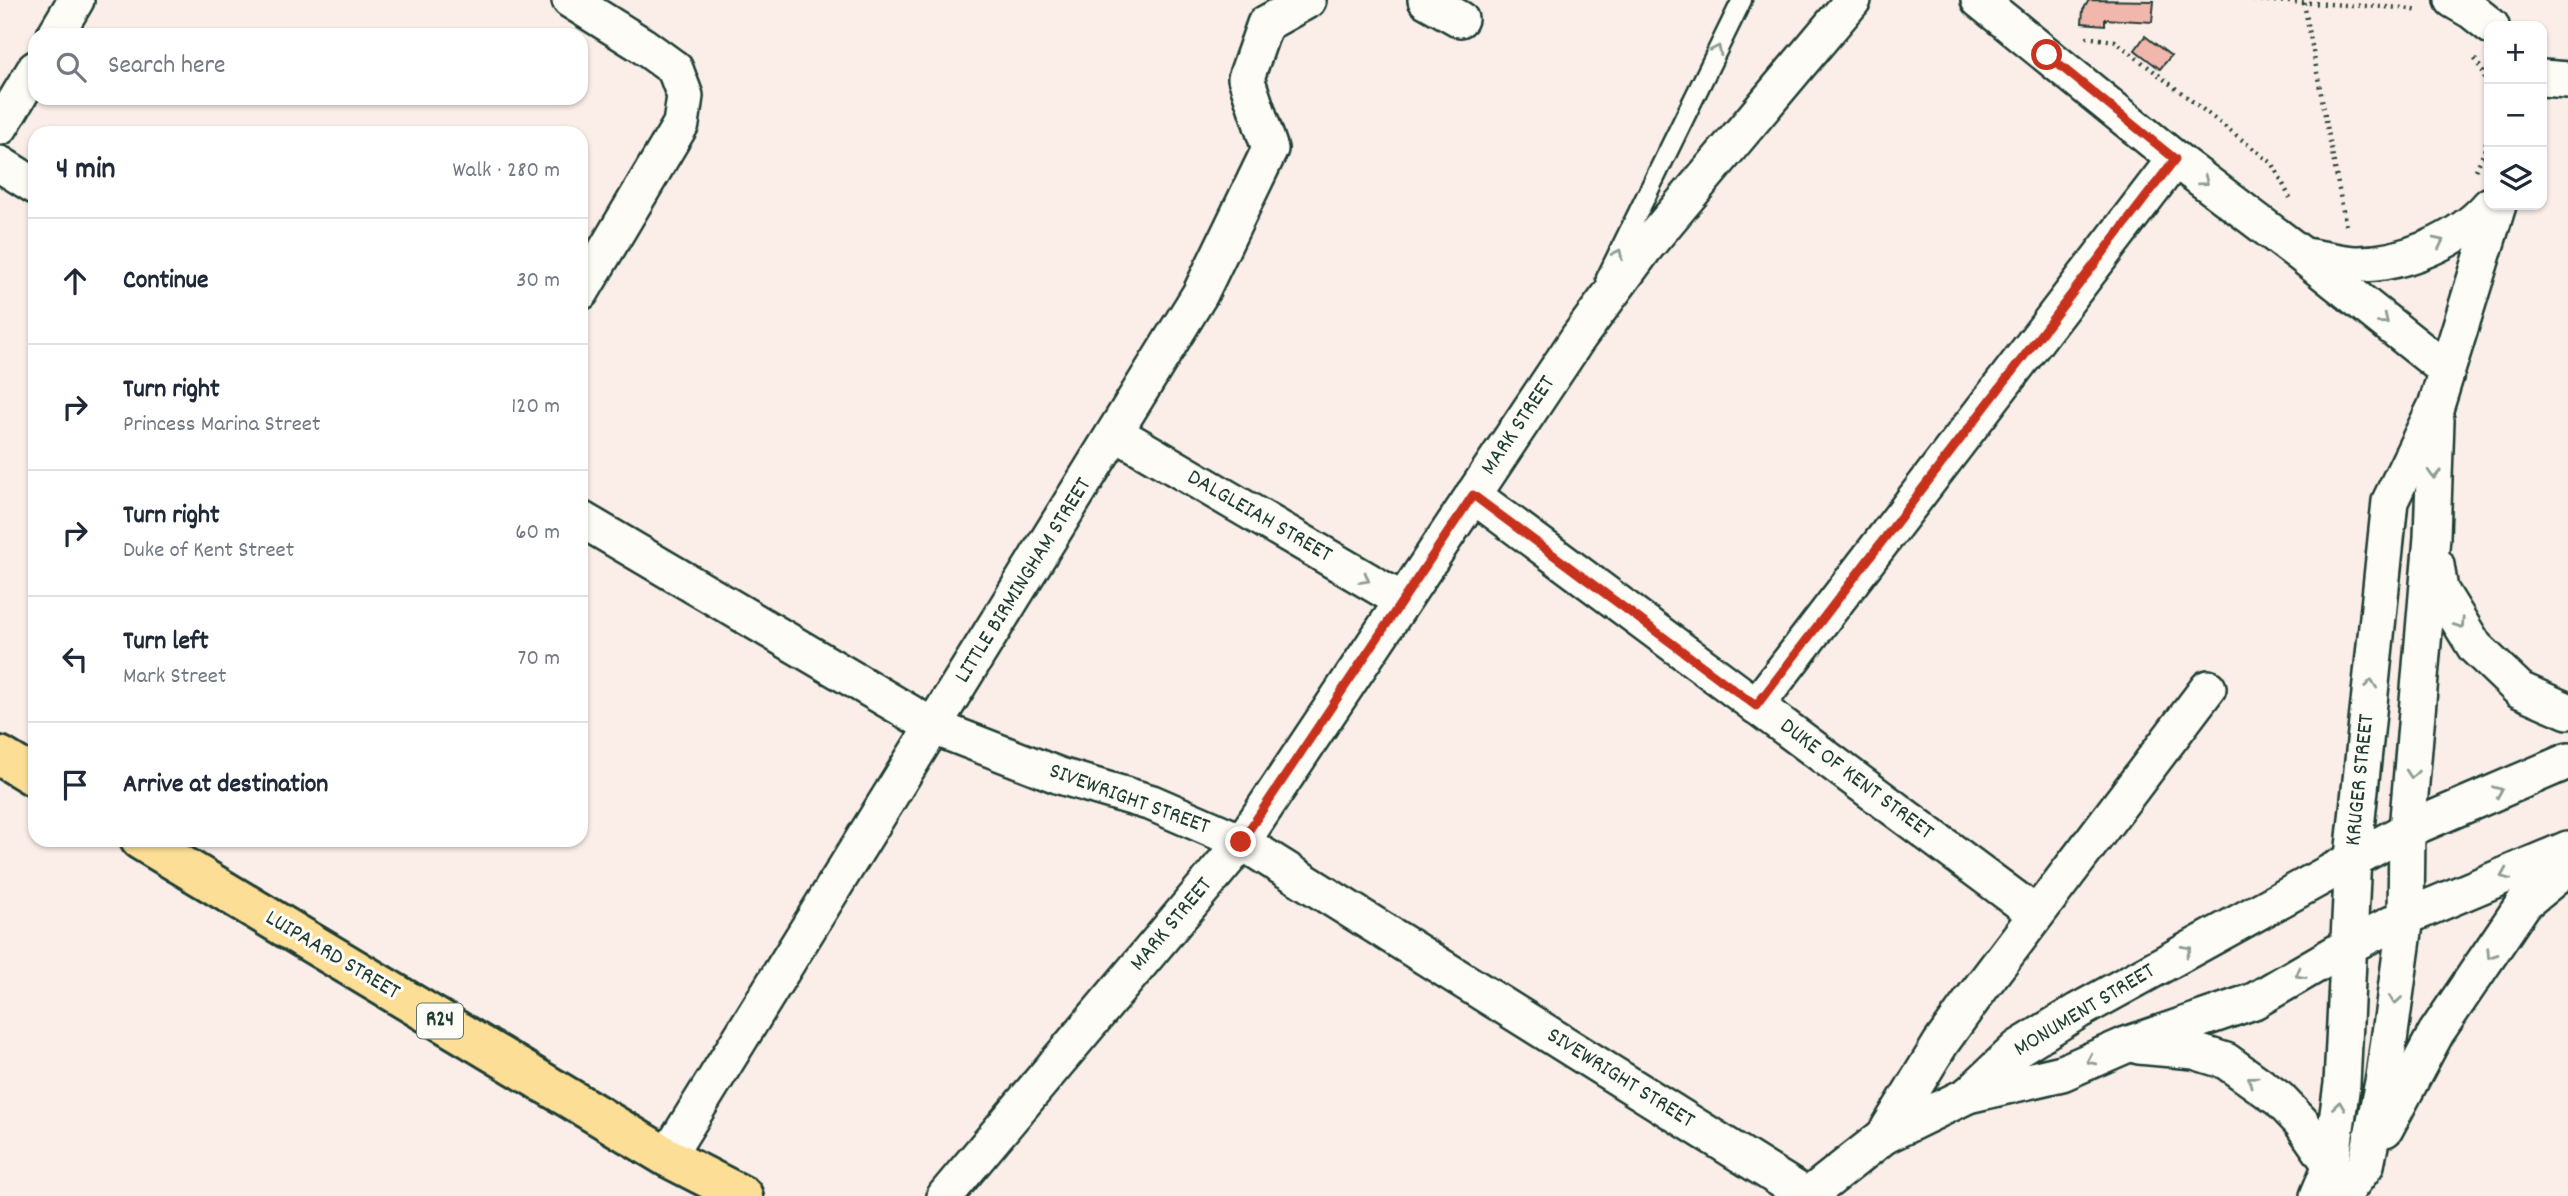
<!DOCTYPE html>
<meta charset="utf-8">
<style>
body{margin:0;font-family:Dekko,sans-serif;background:#f6f6f7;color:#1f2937}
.controls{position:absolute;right:21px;top:21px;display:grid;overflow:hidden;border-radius:14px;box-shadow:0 2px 5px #0004}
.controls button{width:63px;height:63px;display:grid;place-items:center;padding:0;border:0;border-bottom:2px solid #e0e1e3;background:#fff;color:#1f2937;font:35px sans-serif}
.stop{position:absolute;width:21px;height:21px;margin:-16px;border:5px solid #c8321e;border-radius:50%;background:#fff}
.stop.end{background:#c8321e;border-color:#fff;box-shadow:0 2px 7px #0008}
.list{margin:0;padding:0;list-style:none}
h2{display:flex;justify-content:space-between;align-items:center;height:91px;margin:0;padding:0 28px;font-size:30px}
h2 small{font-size:23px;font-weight:400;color:#747a83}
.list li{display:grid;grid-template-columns:46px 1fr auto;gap:21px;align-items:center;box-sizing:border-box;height:126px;padding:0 28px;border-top:2px solid #e0e1e3}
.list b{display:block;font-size:26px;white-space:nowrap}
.list p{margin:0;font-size:23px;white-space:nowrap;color:#747a83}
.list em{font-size:23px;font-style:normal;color:#747a83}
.icon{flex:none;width:38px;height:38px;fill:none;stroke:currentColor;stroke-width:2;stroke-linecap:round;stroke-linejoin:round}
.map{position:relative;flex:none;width:2568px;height:1196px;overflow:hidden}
.search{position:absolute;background:#fff;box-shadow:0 2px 5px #0004;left:28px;top:28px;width:560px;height:77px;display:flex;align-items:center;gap:18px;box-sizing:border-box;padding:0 24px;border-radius:21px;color:#747a83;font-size:26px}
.panel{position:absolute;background:#fff;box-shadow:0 2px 5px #0004;left:28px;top:126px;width:560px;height:721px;border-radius:21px}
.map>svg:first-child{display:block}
.building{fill:#f2b7ac;stroke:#1f3d34;stroke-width:2}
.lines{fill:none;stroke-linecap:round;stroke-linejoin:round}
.service-casing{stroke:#1f3d34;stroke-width:23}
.minor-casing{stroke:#1f3d34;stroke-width:40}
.primary-casing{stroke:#1f3d34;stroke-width:44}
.path{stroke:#1f3d34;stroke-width:4.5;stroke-dasharray:2 5;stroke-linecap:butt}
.service{stroke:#fdfcf7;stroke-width:18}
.minor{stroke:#fdfcf7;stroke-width:35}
.primary{stroke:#fdde96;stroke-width:38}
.oneway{stroke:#8e9c96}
.route{stroke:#c8321e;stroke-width:9}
.labels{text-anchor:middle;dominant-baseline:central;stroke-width:6;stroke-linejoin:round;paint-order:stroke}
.shield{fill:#fdfcf7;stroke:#62766e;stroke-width:2}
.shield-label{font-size:21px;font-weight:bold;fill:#1f3d34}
.street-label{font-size:23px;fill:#1f3d34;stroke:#fdfcf7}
</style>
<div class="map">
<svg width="2568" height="1196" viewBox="0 0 2568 1196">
<rect width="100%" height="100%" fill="#fbeee8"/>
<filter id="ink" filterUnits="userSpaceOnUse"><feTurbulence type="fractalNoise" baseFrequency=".0143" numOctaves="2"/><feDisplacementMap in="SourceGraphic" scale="14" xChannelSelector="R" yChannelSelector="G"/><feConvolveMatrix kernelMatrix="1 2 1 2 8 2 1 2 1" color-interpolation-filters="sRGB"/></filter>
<g filter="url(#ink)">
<!-- building -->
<g class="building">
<path d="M2089,0L2154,1L2152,22L2105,19V25L2082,23L2083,10Z"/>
<path d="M2145,36L2171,56L2160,69L2135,50Z"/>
</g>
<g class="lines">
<!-- service casing -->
<g class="service-casing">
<path id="service" d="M1606,278L1742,0"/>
</g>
<!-- minor casing -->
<g class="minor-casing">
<g id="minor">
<path d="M570,0L642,45L675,69L685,96L681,124L581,292"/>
<path d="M1426,0L1460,19"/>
<path d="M1979,0L2175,159L2302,255L2445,369"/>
<path d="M2453,0L2472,11L2491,26"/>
<path d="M55,35L76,0"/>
<path d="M2542,78L2568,80"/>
<path d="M0,127L35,69"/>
<path d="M0,164L35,186"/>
<path d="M2305,256C2321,258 2338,263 2354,264C2402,265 2459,241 2490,205"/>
<path d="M1116,433L1401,600"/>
<path d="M1473,495L2036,914"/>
<path d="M581,519L934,727L1060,776L1152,803L1242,842L1807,1196"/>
<path d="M2436,565L2440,590L2475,647L2520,690L2568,711"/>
<path d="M1756,706L2175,159"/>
<path d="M2139,1046L2194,1051L2226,1061L2279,1099L2301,1122L2331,1165"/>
<path d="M1968,1095L2018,1048L2078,1011L2407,830L2568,761"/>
<path d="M2385,1129L2436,1033L2524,903L2568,867"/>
<path d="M1884,1136L1941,1043L1980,989L2208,688"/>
<path d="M667,1157L1200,294L1270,149L1246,78L1265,24L1308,0"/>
<path d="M945,1196L1242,842L1578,338L1644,249L1853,0"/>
<path d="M1808,1196L1884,1136L1968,1095L2062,1073L2126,1045L2254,1001L2350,945L2406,917L2568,849"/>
<path d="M2318,1196L2331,1165L2342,1084L2353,857L2390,501L2436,406L2498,205"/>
<path d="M2342,1196L2366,1165L2384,1077L2406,917L2407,830L2432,537L2436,420"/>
</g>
</g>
<!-- primary casing -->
<g class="primary-casing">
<g id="primary">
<path d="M0,756L35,777"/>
<path d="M140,840L667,1157L743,1196"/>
</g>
</g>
<!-- path -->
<g class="path">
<path d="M2253,0L2404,8L2419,11"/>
<path d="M2304,3L2346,227"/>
<path d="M2086,37L2115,41L2273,164L2290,198"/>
<path d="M2475,59L2483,72L2489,98"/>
<path d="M2476,170L2484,152L2489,129"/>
</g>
<!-- service -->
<use href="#service" class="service"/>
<!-- minor -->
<use href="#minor" class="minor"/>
<!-- primary -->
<use href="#primary" class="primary"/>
</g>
<!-- one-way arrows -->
<defs><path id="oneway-chevron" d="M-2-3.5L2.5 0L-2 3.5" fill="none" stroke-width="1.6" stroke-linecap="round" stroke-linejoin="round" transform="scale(1.75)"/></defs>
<g class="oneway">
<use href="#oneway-chevron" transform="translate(1717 50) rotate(-64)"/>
<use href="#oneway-chevron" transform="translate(2204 181) rotate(37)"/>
<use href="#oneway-chevron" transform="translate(2439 242) rotate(-26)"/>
<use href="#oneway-chevron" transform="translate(1618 254) rotate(-64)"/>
<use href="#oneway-chevron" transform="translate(2384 320) rotate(39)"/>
<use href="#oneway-chevron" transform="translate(2434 474) rotate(92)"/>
<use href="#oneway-chevron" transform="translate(1365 579) rotate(30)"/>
<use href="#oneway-chevron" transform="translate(2460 624) rotate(57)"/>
<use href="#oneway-chevron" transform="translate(2371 684) rotate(-84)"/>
<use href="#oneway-chevron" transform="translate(2412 774) rotate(95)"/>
<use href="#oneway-chevron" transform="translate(2498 791) rotate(-23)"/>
<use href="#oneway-chevron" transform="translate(2505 875) rotate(157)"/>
<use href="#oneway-chevron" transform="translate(2187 950) rotate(-29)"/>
<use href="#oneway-chevron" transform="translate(2491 954) rotate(123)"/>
<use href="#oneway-chevron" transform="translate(2300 974) rotate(150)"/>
<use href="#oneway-chevron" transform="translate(2395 1000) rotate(98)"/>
<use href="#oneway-chevron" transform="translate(2091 1060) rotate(156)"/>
<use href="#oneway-chevron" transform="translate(2252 1080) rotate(-144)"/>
<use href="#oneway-chevron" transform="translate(2339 1106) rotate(-82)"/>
</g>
</g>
<g class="lines" filter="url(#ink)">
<!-- route -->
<path class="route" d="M1241,842L1473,495L1756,706L2175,159L2047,55"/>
</g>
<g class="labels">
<!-- shield labels -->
<rect class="shield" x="417" y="1003.5" width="46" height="35" rx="5"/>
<g class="shield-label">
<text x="440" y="1021">R24</text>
</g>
<!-- street labels -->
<g class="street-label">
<text transform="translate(1519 426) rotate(-56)">MARK STREET</text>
<text transform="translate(1259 517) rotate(30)">DALGLEIAH STREET</text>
<text transform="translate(1024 581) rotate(-58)">LITTLE BIRMINGHAM STREET</text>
<text transform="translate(1856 780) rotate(37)">DUKE OF KENT STREET</text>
<text transform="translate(2361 780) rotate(-84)">KRUGER STREET</text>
<text transform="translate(1129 800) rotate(20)">SIVEWRIGHT STREET</text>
<text transform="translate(1172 925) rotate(-50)">MARK STREET</text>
<text transform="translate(332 956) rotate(31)">LUIPAARD STREET</text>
<text transform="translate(2085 1011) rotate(-31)">MONUMENT STREET</text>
<text transform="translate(1620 1079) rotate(32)">SIVEWRIGHT STREET</text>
</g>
</g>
</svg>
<div class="controls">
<button>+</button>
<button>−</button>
<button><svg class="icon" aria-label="layers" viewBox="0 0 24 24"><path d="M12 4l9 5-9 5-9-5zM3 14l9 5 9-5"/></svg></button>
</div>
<div class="stop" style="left:2047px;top:55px"></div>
<div class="stop end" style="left:1241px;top:842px"></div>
<div class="search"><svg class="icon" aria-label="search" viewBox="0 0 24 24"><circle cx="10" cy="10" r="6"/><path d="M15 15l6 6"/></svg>Search here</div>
<section class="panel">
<h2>4 min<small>Walk · 280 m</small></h2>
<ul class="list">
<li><svg class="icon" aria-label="ahead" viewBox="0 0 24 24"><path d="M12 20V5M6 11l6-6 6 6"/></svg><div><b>Continue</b></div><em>30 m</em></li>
<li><svg class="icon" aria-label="right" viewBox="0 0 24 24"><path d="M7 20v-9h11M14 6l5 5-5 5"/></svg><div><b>Turn right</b><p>Princess Marina Street</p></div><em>120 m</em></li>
<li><svg class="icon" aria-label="right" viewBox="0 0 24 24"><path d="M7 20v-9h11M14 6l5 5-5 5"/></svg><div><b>Turn right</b><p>Duke of Kent Street</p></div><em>60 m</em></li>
<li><svg class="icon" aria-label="left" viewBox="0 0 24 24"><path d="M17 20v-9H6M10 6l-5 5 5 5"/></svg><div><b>Turn left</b><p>Mark Street</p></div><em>70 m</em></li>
<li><svg class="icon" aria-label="arrive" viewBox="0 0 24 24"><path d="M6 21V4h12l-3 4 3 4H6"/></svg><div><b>Arrive at destination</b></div></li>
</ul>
</section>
</div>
